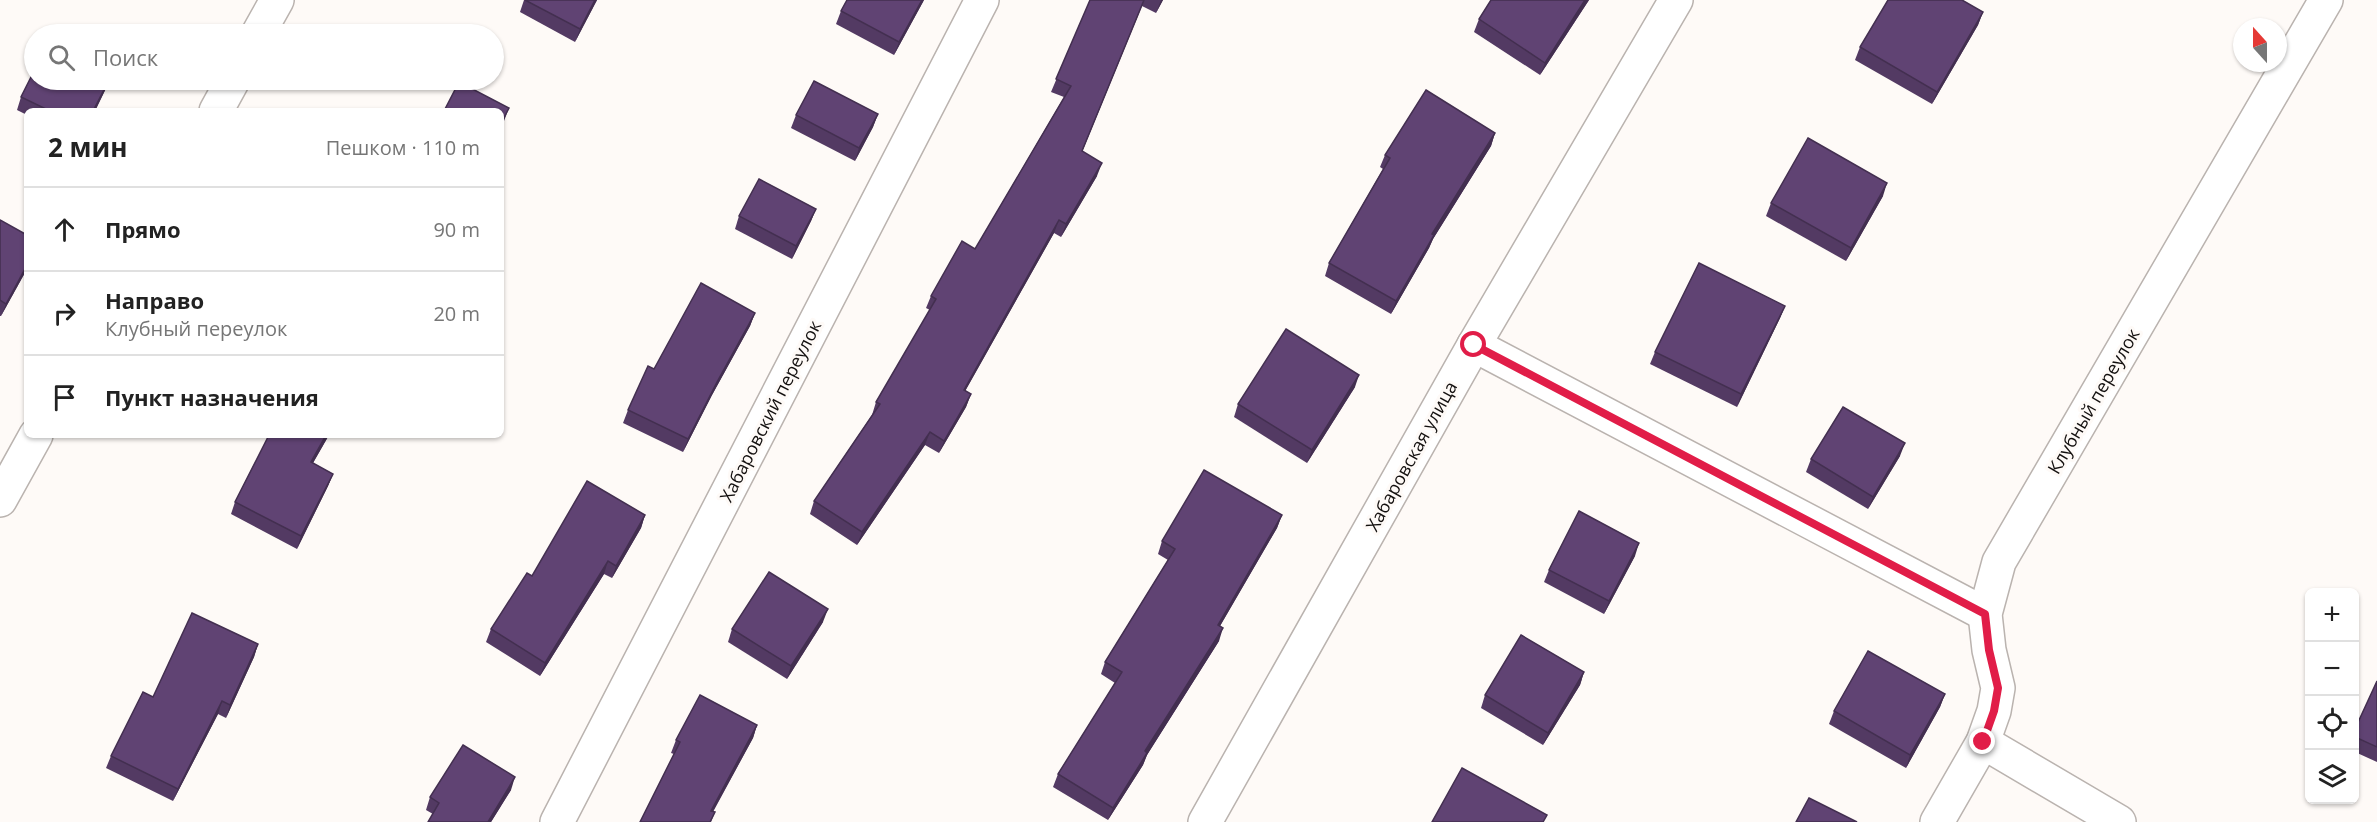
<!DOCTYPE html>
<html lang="ru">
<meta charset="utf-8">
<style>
body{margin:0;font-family:"Open Sans",sans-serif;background:#f2f2f2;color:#222}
.controls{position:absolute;right:18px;bottom:18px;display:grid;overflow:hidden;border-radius:9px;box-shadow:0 2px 4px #0004}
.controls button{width:54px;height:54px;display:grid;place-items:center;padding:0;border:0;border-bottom:2px solid #e0e0e0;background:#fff;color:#222;font:30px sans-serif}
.compass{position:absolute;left:2233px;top:18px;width:54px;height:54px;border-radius:50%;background:#fff;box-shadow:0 2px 4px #0004;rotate:339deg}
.stop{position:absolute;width:18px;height:18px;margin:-14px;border:4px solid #e11d48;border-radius:50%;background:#fff}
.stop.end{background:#e11d48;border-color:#fff;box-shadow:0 2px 6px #0008}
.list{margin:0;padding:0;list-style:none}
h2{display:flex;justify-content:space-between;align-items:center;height:78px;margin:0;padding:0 24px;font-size:26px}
h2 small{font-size:20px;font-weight:400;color:#767676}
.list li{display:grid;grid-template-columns:39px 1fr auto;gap:18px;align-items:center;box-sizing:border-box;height:84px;padding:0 24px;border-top:2px solid #e0e0e0}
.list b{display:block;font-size:22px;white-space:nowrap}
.list p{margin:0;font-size:20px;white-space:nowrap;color:#767676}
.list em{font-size:20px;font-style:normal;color:#767676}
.icon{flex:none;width:33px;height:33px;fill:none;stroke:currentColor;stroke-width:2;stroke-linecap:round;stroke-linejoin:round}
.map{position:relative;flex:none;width:2377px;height:822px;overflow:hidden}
.search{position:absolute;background:#fff;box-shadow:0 2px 4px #0004;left:24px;top:24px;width:480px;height:66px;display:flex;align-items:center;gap:15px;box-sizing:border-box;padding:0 21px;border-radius:33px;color:#767676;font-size:22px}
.panel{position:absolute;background:#fff;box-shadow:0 2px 4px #0004;left:24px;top:108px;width:480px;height:330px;border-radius:9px}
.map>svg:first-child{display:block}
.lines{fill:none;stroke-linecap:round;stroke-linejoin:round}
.minor-casing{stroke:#bab3af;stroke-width:36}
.minor{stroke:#fff;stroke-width:33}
.wall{fill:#533a63}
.shaded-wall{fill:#432f50}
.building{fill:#604373;stroke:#432f50;stroke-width:1.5}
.route{stroke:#e11d48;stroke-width:8}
.labels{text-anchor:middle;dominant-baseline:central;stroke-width:6;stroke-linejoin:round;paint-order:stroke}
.street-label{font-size:18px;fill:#13100f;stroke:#fefaf7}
</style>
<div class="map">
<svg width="2377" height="822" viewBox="0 0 2377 822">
<rect width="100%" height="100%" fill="#fefaf7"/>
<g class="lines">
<!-- minor casing -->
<g class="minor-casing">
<g id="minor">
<path d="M258,34L277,0"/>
<path d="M216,111L233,80"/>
<path d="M1474,345L1985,614"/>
<path d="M0,500L36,435"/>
<path d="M1983,742L2119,822"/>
<path d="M557,822L982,0"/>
<path d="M1205,822L1474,345L1676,0"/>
<path d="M1937,822L1983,742L1994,711L1998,688L1989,650L1985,614L1999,562L2326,0"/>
</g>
</g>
<!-- minor -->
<use href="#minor" class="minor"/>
</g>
<!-- wall -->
<g class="wall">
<path d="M524,0H597L575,42L520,12Z"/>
<path d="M924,0L894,55L836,24L841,11Z"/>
<path d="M1090,0H1163L1156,13L1142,6L1082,152L1097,176L1061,237L1054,233L965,391L971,394L966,407L939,453L925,445L857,545L810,514L814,501L872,415L876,402L930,310L926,308L931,296L975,249L1064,97L1051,92Z"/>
<path d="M1589,0L1540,75L1474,32L1479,19Z"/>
<path d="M1983,12L1978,25L1932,104L1855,60L1860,47Z"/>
<path d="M110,80L95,111H27V115L17,110L21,97Z"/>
<path d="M878,114L873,127L855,161L791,128L796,115Z"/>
<path d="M1495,133L1491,146L1433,239L1429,248L1391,314L1325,276L1329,263L1383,169L1380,167L1385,155Z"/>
<path d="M1883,196L1846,261L1766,216L1771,203Z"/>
<path d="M816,209L811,221L792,259L735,229L739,216Z"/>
<path d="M0,220L27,269L1,316H0Z"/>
<path d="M1785,306L1780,318L1737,407L1650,364L1655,352Z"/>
<path d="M755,313L750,326L712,395L683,452L623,423L628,410L654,369Z"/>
<path d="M1355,387L1307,463L1234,417L1238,404Z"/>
<path d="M269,435H329L313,463L333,474L328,486L297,549L231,514L235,502Z"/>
<path d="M1900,456L1868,509L1806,472L1811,459Z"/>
<path d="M645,515L641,528L612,578L604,574L540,676L486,642L491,629L532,576Z"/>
<path d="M1282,515L1277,528L1220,626L1219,641L1147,755L1143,765L1108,820L1053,787L1058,774L1115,683L1101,674L1105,662L1168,560L1158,554L1162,541Z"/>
<path d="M1635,556L1604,614L1544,582L1549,570Z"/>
<path d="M823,622L787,679L728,642L732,629Z"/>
<path d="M258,644L254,657L226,718L218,714L173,801L106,768L111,756L153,697Z"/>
<path d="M1584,672L1580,685L1543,745L1481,708L1485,695Z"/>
<path d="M2377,681V762L2355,752V729Z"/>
<path d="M1945,694L1940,707L1906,768L1829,724L1834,711Z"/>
<path d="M757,725L753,738L713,812H715L711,822H640L674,754L671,753L676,740Z"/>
<path d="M511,790L491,822H428L433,814L426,810L430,797Z"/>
</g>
<!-- shaded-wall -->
<g class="shaded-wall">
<path d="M595,0H597L575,42L580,29Z"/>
<path d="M922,0H924L894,55L899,42Z"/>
<path d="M1144,0L1077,164L1082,151Z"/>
<path d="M1161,0H1163L1156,13Z"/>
<path d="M1585,0H1589L1540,75L1545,63Z"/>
<path d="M1983,12L1978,25L1932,104L1937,92Z"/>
<path d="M109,80H110L95,111H93Z"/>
<path d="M509,108L504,121L501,127V123Z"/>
<path d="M878,114L873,127L855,161L859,148Z"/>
<path d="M1495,133L1491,146L1433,239L1429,248L1391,314L1396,301L1432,234Z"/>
<path d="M1102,163L1097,176L1061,237L1066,224Z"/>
<path d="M1887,183L1883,196L1846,261L1851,248Z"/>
<path d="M816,209L811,221L792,259L796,246Z"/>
<path d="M1059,220L1054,233L959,402L964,390Z"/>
<path d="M27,265V269L1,316L6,304Z"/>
<path d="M1785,306L1780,318L1737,407L1741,394Z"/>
<path d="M755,313L750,326L712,395L683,452L688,439L717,382Z"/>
<path d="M1359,375L1355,387L1307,463L1312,450Z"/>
<path d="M971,394L966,407L939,453L944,441Z"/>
<path d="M930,432L925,445L857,545L862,532Z"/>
<path d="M326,435H329L306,475L311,462Z"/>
<path d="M1905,443L1900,456L1868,509L1873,497Z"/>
<path d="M333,474L328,486L297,549L301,536Z"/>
<path d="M645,515L641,528L612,578L616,566Z"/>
<path d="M1282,515L1277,528L1213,638L1218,625Z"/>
<path d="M1639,543L1635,556L1604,614L1609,601Z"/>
<path d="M608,561L604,574L540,676L545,663Z"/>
<path d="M828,609L823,622L787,679L791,666Z"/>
<path d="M1223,628L1219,641L1147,755L1143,765L1108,820L1113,808L1145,751Z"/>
<path d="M258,644L254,657L226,718L230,705Z"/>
<path d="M1584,672L1580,685L1543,745L1548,733Z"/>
<path d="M1945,694L1940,707L1906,768L1910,755Z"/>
<path d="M222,701L218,714L173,801L178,789Z"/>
<path d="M757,725L753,738L707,822L711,811Z"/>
<path d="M515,777L511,790L491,822H488Z"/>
</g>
<!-- building -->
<g class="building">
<path d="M525,0H595L580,29Z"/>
<path d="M847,0H922L899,42L841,11Z"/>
<path d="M1090,0H1144L1082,151L1102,163L1066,224L1059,220L964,390L971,394L944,441L930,432L862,532L814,501L880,404L876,402L936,299L931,296L962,241L975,249L1071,86L1056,79Z"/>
<path d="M1491,0H1585L1545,63L1479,19Z"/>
<path d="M1888,0H1962L1983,12L1937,92L1860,47Z"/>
<path d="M34,71V80H109L93,111H50L21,97Z"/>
<path d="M814,81L878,114L859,148L796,115Z"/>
<path d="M459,82L509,108L501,123V111H444Z"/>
<path d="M1426,90L1495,133L1432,234L1434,235L1396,301L1329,263L1390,158L1385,155Z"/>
<path d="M1808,138L1887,183L1851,248L1771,203Z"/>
<path d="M759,179L816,209L796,246L739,216Z"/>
<path d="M0,220L27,235V265L6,304L0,300Z"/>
<path d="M1699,263L1785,306L1741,394L1655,352Z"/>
<path d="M701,283L755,313L717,382L688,439L628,410L648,366L654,369Z"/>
<path d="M1286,329L1359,375L1312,450L1238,404Z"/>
<path d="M1843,407L1905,443L1873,497L1811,459Z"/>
<path d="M269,435H326L311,462L333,474L301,536L235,502Z"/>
<path d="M1204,470L1282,515L1218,625L1223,628L1145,751L1147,753L1113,808L1058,774L1122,672L1105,662L1175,549L1162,541Z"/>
<path d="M587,481L645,515L616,566L608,561L545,663L491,629L527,573L532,576Z"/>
<path d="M1579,511L1639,543L1609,601L1549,570Z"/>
<path d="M769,572L828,609L791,666L732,629Z"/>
<path d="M192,613L258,644L230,705L222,701L178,789L111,756L143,692L153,697Z"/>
<path d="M1521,635L1584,672L1548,733L1485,695Z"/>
<path d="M1868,651L1945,694L1910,755L1834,711Z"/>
<path d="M2377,681V747L2355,737V729Z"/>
<path d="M700,695L757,725L711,811L715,812L710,822H640L680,742L676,740Z"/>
<path d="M463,745L515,777L488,822H428L439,803L430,797Z"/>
<path d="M1462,768L1547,815L1543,822H1432Z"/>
<path d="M1809,798L1857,822H1796Z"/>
</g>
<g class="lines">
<!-- route -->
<path class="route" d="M1474,345L1985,614L1989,650L1998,688L1994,711L1983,742"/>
</g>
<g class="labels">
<!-- street labels -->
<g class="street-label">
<text transform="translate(2093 401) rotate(-60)">Клубный переулок</text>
<text transform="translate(770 411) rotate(-63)">Хабаровский переулок</text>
<text transform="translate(1411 456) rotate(-61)">Хабаровская улица</text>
</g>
</g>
</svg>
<div class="controls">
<button>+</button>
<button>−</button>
<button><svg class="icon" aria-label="locate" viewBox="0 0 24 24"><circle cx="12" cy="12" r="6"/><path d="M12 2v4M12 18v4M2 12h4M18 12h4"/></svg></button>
<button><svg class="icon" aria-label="layers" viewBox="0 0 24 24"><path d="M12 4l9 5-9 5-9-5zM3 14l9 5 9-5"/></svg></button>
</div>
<svg class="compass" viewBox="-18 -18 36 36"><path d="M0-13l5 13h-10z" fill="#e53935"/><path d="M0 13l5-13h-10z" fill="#767676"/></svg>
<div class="stop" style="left:1474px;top:345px"></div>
<div class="stop end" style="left:1983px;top:742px"></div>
<div class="search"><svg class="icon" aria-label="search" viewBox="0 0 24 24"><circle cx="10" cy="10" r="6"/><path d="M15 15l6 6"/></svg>Поиск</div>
<section class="panel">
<h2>2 мин<small>Пешком · 110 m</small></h2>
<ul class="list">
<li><svg class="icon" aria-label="ahead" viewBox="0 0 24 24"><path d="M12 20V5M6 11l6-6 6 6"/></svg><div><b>Прямо</b></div><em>90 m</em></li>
<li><svg class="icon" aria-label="right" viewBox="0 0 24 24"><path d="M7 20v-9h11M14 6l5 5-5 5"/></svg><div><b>Направо</b><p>Клубный переулок</p></div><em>20 m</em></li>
<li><svg class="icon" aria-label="arrive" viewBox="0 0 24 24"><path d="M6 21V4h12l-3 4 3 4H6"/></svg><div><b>Пункт назначения</b></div></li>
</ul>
</section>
</div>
